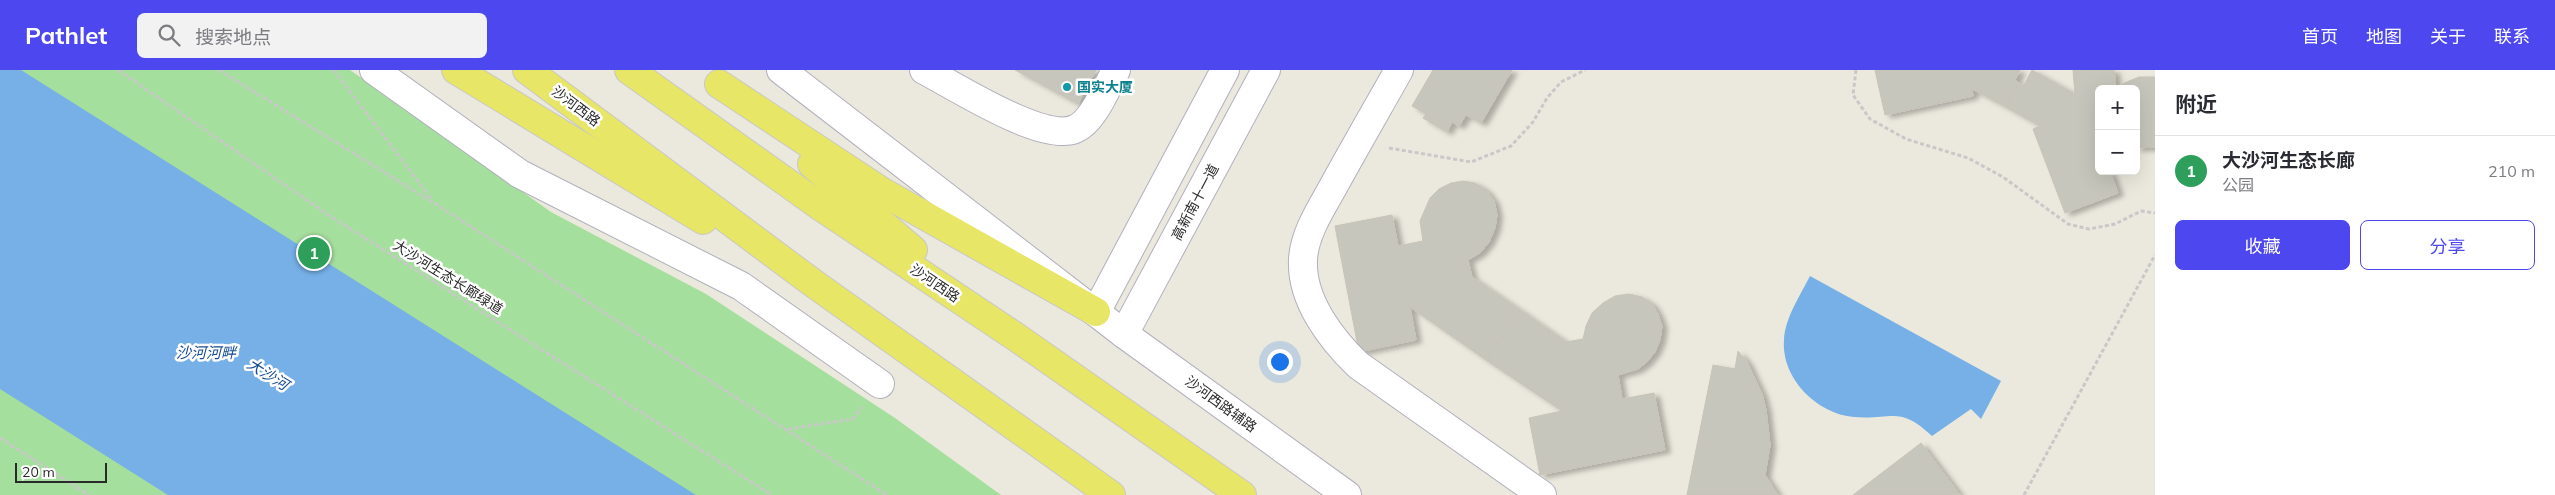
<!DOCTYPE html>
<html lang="zh">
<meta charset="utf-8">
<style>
body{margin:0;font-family:Mulish,"Noto Sans SC",sans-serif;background:#f2f2f3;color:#2b2b33}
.controls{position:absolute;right:15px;top:15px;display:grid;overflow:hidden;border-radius:8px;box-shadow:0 5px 20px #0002}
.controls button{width:45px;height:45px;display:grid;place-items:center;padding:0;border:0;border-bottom:1px solid #e1e1e2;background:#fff;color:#2b2b33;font:25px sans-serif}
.scale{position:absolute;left:15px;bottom:12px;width:92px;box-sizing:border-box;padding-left:5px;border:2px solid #2a2a2a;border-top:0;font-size:14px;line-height:18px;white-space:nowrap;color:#2a2a2a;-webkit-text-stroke:4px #fff;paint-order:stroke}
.you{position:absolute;left:1279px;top:291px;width:18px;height:18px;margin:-12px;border:4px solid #fff;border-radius:50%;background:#1a73e8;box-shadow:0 0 0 8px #1a73e833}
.badge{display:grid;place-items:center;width:32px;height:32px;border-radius:50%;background:#4c47ef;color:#fff;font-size:16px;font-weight:700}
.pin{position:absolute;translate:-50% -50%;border:2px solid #fff;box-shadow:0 1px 5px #0006}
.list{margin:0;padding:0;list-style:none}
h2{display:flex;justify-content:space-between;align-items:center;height:65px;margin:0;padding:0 20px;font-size:21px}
h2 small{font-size:16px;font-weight:400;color:#7c7c81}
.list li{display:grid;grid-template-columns:32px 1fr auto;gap:15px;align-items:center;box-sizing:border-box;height:70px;padding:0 20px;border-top:1px solid #e1e1e2}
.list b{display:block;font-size:19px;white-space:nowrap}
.list p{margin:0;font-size:16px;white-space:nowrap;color:#7c7c81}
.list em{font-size:16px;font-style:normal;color:#7c7c81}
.actions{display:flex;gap:10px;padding:15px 20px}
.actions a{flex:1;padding:11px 0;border:1px solid #4c47ef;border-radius:8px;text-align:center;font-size:18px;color:#4c47ef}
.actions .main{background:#4c47ef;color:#fff}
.icon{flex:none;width:28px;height:28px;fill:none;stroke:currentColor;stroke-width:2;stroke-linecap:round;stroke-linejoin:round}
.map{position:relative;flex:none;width:2155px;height:425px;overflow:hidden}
header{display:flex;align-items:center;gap:30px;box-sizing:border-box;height:70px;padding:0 25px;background:#4c47ef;color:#fff}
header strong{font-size:24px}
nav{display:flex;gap:28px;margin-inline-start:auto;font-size:18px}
.search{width:350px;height:45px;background:#f2f2f3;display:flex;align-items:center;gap:12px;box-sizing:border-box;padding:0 18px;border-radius:8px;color:#7c7c81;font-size:19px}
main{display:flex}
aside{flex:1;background:#fff}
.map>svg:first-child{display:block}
.green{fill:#a5df9d}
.water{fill:#76b0e7}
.building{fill:#c7c6bc;stroke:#c7c4b7;filter:url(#shadow)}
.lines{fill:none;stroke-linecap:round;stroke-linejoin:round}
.minor-casing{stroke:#b1b0bd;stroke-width:30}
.major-casing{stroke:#c8c8c8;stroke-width:30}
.path{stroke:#c8c8c8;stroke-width:3;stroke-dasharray:4 2.5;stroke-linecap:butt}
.minor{stroke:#fff;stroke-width:28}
.major{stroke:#e8e666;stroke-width:28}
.culture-dot{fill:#0f9aa8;stroke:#fff;stroke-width:2}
.labels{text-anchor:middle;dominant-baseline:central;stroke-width:5;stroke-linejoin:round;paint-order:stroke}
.culture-label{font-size:14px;font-weight:bold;fill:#0d838f;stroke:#fff;text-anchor:start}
.street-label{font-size:14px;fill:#2a2a2a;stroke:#fff}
.water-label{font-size:15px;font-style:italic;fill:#164c93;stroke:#fff}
</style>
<header>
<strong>Pathlet</strong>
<div class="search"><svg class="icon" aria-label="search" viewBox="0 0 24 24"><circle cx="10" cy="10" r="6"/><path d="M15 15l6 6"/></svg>搜索地点</div>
<nav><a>首页</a><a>地图</a><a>关于</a><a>联系</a></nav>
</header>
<main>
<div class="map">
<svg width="2155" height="425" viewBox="0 0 2155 425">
<defs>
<filter id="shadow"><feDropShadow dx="5.5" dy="3" stdDeviation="2.5" flood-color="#0004"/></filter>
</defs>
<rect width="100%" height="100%" fill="#ebe8dd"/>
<!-- green -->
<path class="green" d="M0,0H350L551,142L706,224L895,348L1001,425H0Z"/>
<!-- water -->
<g class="water">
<path d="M0,0H21L696,425H168L0,319Z"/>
<path d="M1810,206L2001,311L1981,349L1971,339L1932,366C1899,335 1893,350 1854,347C1817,344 1781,308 1784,270C1785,248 1800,226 1810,206Z"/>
</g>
<!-- building -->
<g class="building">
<path d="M1015,0H1096L1078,34Z"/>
<path d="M1433,0H1512L1481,53L1466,45L1459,56L1452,52L1447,62L1423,48L1426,44L1412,36Z"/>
<path d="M1875,0H2020L2015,10L2019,13L2006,37L1972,19L1973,26L1885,45Z"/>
<path d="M2032,0L2075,24L2073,0H2114L2116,19L2122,14L2139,7H2155V77L2136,78V19H2099V101H2110L2118,123L2065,143L2033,59L2040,56L2006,37L2019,13L2024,15Z"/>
<path d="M1463,111L1475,113L1486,120L1494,131L1497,145L1495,158L1489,172L1480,183L1468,190L1472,207L1520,240L1486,290L1410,237L1416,270L1359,282L1335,156L1392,145L1398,176L1423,171L1420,151L1430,128L1439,119L1451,113Z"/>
<path d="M1629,224L1642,227L1652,234L1658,244L1662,256L1660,270L1655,282L1647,292L1638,299L1618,305L1622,329L1654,323L1665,380L1540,405L1529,348L1562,341L1486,290L1520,240L1566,272L1583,269L1586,256L1592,243L1603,233L1615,226Z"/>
<path d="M1738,281L1747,292L1762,324L1766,340L1770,375L1765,405L1778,425H1687L1713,295L1735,299Z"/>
<path d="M1921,373L1960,425H1853Z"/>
</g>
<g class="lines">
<!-- minor casing -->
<g class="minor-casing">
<g id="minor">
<path d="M374,0L520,104L741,216L880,314"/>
<path d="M781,0L1124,264L1347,425"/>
<path d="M924,0C955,16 1043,73 1075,59C1093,52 1107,17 1116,0"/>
<path d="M1399,0C1377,39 1355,77 1333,117C1321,139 1304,164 1303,190C1301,230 1331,269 1358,295L1542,425"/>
<path d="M1096,242L1225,0"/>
<path d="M1124,264L1266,0"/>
</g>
</g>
<!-- major casing -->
<g class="major-casing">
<g id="major">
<path d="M456,0L703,150"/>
<path d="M527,0L813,213L1111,425"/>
<path d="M629,0L820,136L1016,267L1242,425"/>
<path d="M719,14L881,121L1096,242"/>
<path d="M812,94L913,180"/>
</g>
</g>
<!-- path -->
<g class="path">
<path d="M118,0L330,146L772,425"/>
<path d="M219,0L434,133L887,425"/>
<path d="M334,0L432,130"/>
<path d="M1856,0L1853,25L1870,49L1906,69L1968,88L2003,107L2068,154L2089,159L2115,154L2141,141L2155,143"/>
<path d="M1389,78L1471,92L1511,76L1533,52L1547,28L1561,12L1585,0"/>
<path d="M788,359L853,349L862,337"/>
<path d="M0,368L89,425"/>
<path d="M2024,425L2155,185"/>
</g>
<!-- minor -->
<use href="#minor" class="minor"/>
<!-- major -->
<use href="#major" class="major"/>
</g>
<!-- markers -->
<circle class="culture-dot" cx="1067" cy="17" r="5"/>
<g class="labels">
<!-- culture labels -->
<g class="culture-label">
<text x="1077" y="17">国实大厦</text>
</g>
<!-- street labels -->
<g class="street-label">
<text transform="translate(576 36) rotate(37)">沙河西路</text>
<text transform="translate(1195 132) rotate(-62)">高新南十一道</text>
<text transform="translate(448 207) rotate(32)">大沙河生态长廊绿道</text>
<text transform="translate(935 213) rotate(34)">沙河西路</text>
<text transform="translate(1221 334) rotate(36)">沙河西路辅路</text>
</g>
<!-- water labels -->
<g class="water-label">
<text x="206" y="282">沙河河畔</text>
<text transform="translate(268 304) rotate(32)">大沙河</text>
</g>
</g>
</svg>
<div class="controls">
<button>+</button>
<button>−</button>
</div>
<div class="scale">20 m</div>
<div class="you"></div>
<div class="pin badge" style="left:314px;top:183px;background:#2e9e5b">1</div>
</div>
<aside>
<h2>附近<small></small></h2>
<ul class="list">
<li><span class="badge" style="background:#2e9e5b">1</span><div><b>大沙河生态长廊</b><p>公园</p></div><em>210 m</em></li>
</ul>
<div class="actions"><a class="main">收藏</a><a>分享</a></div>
</aside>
</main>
